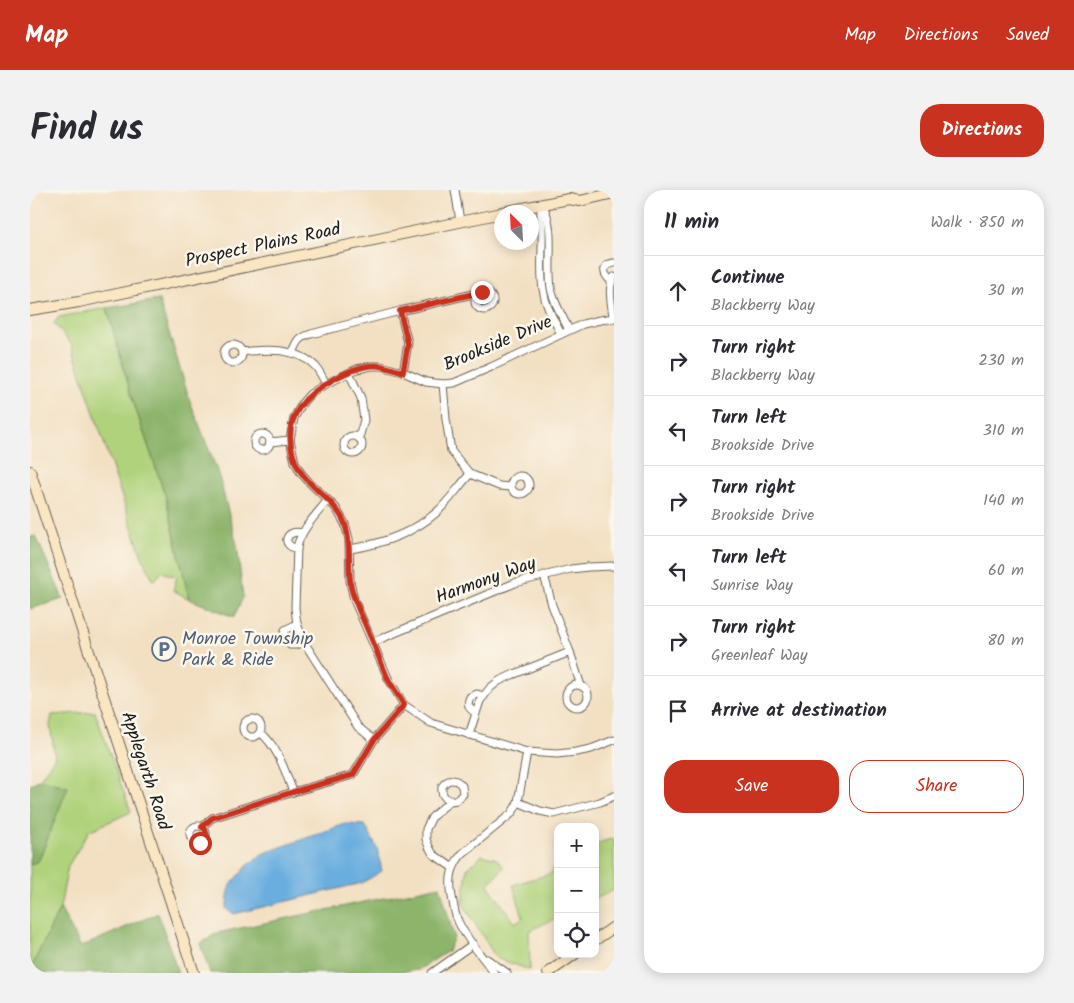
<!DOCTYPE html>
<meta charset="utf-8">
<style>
body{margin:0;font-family:Kalam,sans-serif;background:#f2f2f3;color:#2b2b33}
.controls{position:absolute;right:15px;bottom:15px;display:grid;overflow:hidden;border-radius:10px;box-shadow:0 2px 12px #0003}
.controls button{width:45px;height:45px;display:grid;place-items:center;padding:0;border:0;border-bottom:1px solid #e1e1e2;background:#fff;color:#2b2b33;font:25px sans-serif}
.compass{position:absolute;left:464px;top:15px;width:45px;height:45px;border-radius:50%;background:#fff;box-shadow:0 2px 12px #0003;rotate:336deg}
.stop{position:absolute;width:15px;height:15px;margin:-11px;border:4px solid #c8321e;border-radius:50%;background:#fff}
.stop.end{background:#c8321e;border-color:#fff;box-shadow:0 1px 5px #0008}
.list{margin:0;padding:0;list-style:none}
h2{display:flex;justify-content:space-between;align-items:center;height:65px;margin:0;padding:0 20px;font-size:21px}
h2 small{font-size:16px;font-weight:400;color:#7c7c81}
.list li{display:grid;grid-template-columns:32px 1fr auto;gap:15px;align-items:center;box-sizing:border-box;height:70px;padding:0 20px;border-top:1px solid #e1e1e2}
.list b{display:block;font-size:19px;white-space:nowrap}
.list p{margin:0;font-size:16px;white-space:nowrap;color:#7c7c81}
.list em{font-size:16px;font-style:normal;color:#7c7c81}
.actions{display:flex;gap:10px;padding:15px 20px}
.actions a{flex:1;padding:11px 0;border:1px solid #c8321e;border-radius:20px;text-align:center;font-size:18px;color:#c8321e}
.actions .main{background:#c8321e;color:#fff}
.icon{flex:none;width:28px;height:28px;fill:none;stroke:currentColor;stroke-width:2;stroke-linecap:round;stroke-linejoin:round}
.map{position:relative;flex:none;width:584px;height:783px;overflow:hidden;border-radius:20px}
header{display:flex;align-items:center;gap:30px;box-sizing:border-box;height:70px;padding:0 25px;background:#c8321e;color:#fff}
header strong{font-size:24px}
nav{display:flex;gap:28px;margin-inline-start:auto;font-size:18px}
.intro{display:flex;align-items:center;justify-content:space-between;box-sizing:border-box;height:120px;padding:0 30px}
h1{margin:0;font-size:35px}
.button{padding:12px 22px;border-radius:20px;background:#c8321e;color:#fff;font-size:18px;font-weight:700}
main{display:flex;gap:30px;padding:0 30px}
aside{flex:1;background:#fff;border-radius:20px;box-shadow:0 2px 12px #0003}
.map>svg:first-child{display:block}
.green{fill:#b0d27b;stroke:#66774c}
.forest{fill:#8cb46b;stroke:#546844}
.water{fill:#6aaedf;stroke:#43657e}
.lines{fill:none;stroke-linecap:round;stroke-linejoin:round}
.street-casing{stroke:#676156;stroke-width:9}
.secondary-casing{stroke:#676156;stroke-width:12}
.street{stroke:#fff;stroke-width:7}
.secondary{stroke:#fbe6c3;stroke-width:10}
.route{stroke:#c8321e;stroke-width:6}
.labels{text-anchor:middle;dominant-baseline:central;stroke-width:5;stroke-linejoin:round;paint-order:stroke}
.street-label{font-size:18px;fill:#1c1c1c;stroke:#fbf7ec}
.service-label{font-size:18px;fill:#4e5e75;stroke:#fbf7ec;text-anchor:start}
</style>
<header>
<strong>Map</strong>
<nav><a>Map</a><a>Directions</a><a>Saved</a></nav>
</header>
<div class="intro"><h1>Find us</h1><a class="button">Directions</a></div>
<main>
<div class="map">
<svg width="584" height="783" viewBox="0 0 584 783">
<rect width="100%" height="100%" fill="#fbf7ec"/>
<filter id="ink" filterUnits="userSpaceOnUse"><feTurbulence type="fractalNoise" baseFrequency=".02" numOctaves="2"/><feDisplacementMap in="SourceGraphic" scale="10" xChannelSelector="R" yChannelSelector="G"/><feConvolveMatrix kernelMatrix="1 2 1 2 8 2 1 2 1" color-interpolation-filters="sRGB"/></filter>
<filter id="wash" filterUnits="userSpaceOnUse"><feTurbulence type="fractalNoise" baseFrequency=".0096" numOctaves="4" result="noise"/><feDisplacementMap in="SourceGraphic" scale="20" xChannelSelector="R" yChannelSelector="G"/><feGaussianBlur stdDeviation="1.12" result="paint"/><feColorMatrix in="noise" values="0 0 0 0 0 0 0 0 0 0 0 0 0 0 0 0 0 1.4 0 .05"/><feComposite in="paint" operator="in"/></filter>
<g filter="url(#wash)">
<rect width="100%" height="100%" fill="#f3e0c3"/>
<!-- green -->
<g class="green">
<path d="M77,118L102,208L136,308L159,409L143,400L147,387L132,382L124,391L112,367L41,154L24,133L29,127Z"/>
<path d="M65,522L101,622L59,641L38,676L30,718L0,780V675L9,670L37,597L10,589L25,567L20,535L22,525Z"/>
<path d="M584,648V700L565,709V654Z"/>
<path d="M452,665L467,669L474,677L458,695L485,733L493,727L483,695L522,683L526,666H528V727L499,741L500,780L466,768L433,714L437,679Z"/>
</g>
<!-- forest -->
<g class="forest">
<path d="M129,110L160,211L188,283L207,355L213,407L204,427L159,409L136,308L102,208L77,118Z"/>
<path d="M6,346L33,409L0,419V347Z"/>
<path d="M10,589L38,597L9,670L0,675V595Z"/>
<path d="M410,696L424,747L418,761L388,780L353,783H180L170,754L187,743Z"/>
<path d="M30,718L51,757L128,723L148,783H0V780Z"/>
</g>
<!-- water -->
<path class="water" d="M315,634L335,635L347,658L352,681L332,693L204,724L196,719L200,696L218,675L232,664Z"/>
</g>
<g filter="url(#ink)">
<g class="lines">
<!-- street casing -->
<g class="street-casing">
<g id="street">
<path d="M425,0L430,31"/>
<path d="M512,14C509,25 512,30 512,41C513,62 509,84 514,104C516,118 525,132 531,144"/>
<path d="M512,14C526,39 517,70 521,98C523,112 533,127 539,140"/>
<path d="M581,91C573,84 571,75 584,73"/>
<circle cx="454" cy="111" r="9"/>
<path d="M370,121L378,153L373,182"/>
<path d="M583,128C582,115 577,97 584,87"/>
<path d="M584,128L570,130L553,134L461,177L424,193L413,194L396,192L373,182L351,176H342L327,179L296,194L280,204L273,212L264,228L260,250L265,272L271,283L279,292L306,318L315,334L319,349L320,391L324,410L358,488L374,515L401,533L497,562L527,564L546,562L561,559L584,550"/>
<circle cx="203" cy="164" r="9"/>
<path d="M212,162C237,159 267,157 286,177C290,182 293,188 296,194"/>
<path d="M263,163C268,151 269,148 281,144L370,121L447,103"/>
<path d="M319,183L331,208L334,230L329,248"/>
<path d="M413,194L416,229L421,261L440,284L469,296L481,297"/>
<circle cx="232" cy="252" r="8"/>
<circle cx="323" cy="255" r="9"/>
<path d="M240,252L260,250"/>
<circle cx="490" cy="295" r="9"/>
<path d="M298,310C286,325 272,338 267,357L265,418L267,434L274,452L328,537L344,550"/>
<path d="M267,359C250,355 256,339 272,343"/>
<path d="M320,359C352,354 382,344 407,322C419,311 429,296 440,284"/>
<path d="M514,385L522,415L540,462L551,496"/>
<path d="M267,434L255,440C253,447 255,451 260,455H266L274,452"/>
<path d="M343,452L485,393L541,379L558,377L584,376"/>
<circle cx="547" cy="506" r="11"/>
<path d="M446,523C439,519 436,515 440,507L447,504L454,506"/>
<circle cx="222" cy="538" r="9"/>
<path d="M230,542C248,557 255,581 263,602"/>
<path d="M439,545L450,511L460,498L469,491L482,485L540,462"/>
<path d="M420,611C414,608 411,604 412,597C417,588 426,588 432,596L433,604L427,610L420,611L402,627L396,639V649L399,657L403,664L423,678"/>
<path d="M488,612L510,621L524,624L570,612L584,606"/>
<circle cx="168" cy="644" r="8"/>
<path d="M172,637L182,628L263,602L323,585L344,550L374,515"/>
<path d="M457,769L477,783"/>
<path d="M402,783L443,754"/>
<path d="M464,783C453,767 436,749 428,731C425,725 424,718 423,712C419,693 419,679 432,664L481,624L485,618L488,612L497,562"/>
</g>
</g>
<!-- secondary casing -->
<g class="secondary-casing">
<g id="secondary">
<path d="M472,22L539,9L550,11L584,3"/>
<path d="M0,120L49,112L472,23"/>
<path d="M0,281L164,783"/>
<path d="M565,750L584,737"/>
<path d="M518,783L545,764"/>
</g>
</g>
<!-- street -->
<use href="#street" class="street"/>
<!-- secondary -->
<use href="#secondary" class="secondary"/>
</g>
</g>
<g class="lines" filter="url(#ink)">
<!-- route -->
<path class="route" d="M170,653L173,651L177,646L175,639L172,637L182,628L263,602L323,585L344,550L374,515C369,506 363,498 358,489C351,474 346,458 339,443C333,428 325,414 321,397C317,376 322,354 315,334C307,313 286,302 273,285C268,279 265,272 263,265C254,234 268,211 294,195C310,185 332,173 351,176C358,178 366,180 373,182L378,154L370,121L452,102"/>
</g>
<!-- icons -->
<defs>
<g id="parking-ring" transform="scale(1.25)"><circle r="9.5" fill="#fbf7ec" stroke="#5c6f8a" stroke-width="1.5"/><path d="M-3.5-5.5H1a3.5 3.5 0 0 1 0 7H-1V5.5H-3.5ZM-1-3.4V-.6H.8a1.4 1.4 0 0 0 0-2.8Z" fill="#5c6f8a"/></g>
</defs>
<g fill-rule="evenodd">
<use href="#parking-ring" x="134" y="459"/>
</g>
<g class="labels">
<!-- street labels -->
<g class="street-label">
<text transform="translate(233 56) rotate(-12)">Prospect Plains Road</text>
<text transform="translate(468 154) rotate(-23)">Brookside Drive</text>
<text transform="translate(456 391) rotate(-20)">Harmony Way</text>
<text transform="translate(115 581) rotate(72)">Applegarth Road</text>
</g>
<!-- service labels -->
<g class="service-label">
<text x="152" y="449">Monroe Township<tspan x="152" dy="21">Park &amp; Ride</tspan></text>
</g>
</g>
</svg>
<div class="controls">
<button>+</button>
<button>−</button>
<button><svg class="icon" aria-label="locate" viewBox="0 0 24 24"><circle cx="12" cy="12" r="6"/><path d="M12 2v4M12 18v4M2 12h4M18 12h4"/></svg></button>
</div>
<svg class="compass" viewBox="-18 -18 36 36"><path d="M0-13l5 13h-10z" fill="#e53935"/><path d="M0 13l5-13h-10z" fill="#7c7c81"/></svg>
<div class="stop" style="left:170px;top:653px"></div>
<div class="stop end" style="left:452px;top:102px"></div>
</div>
<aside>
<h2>11 min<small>Walk · 850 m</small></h2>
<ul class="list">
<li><svg class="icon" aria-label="ahead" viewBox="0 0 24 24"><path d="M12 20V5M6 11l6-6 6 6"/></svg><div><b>Continue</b><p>Blackberry Way</p></div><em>30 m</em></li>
<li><svg class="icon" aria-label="right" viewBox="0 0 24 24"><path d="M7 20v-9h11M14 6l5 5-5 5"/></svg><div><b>Turn right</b><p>Blackberry Way</p></div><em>230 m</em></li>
<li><svg class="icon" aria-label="left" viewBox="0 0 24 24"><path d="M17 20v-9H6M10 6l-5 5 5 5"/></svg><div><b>Turn left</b><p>Brookside Drive</p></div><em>310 m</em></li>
<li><svg class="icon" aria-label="right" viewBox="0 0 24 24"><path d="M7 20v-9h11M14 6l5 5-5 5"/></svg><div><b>Turn right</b><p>Brookside Drive</p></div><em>140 m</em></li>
<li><svg class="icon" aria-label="left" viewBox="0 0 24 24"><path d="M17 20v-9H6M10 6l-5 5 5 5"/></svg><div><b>Turn left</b><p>Sunrise Way</p></div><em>60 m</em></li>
<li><svg class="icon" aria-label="right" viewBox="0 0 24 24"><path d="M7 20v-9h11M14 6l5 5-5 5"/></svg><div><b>Turn right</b><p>Greenleaf Way</p></div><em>80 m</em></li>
<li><svg class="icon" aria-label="arrive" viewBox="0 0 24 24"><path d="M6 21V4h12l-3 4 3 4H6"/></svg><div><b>Arrive at destination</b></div></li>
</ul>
<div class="actions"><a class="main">Save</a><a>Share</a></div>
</aside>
</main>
